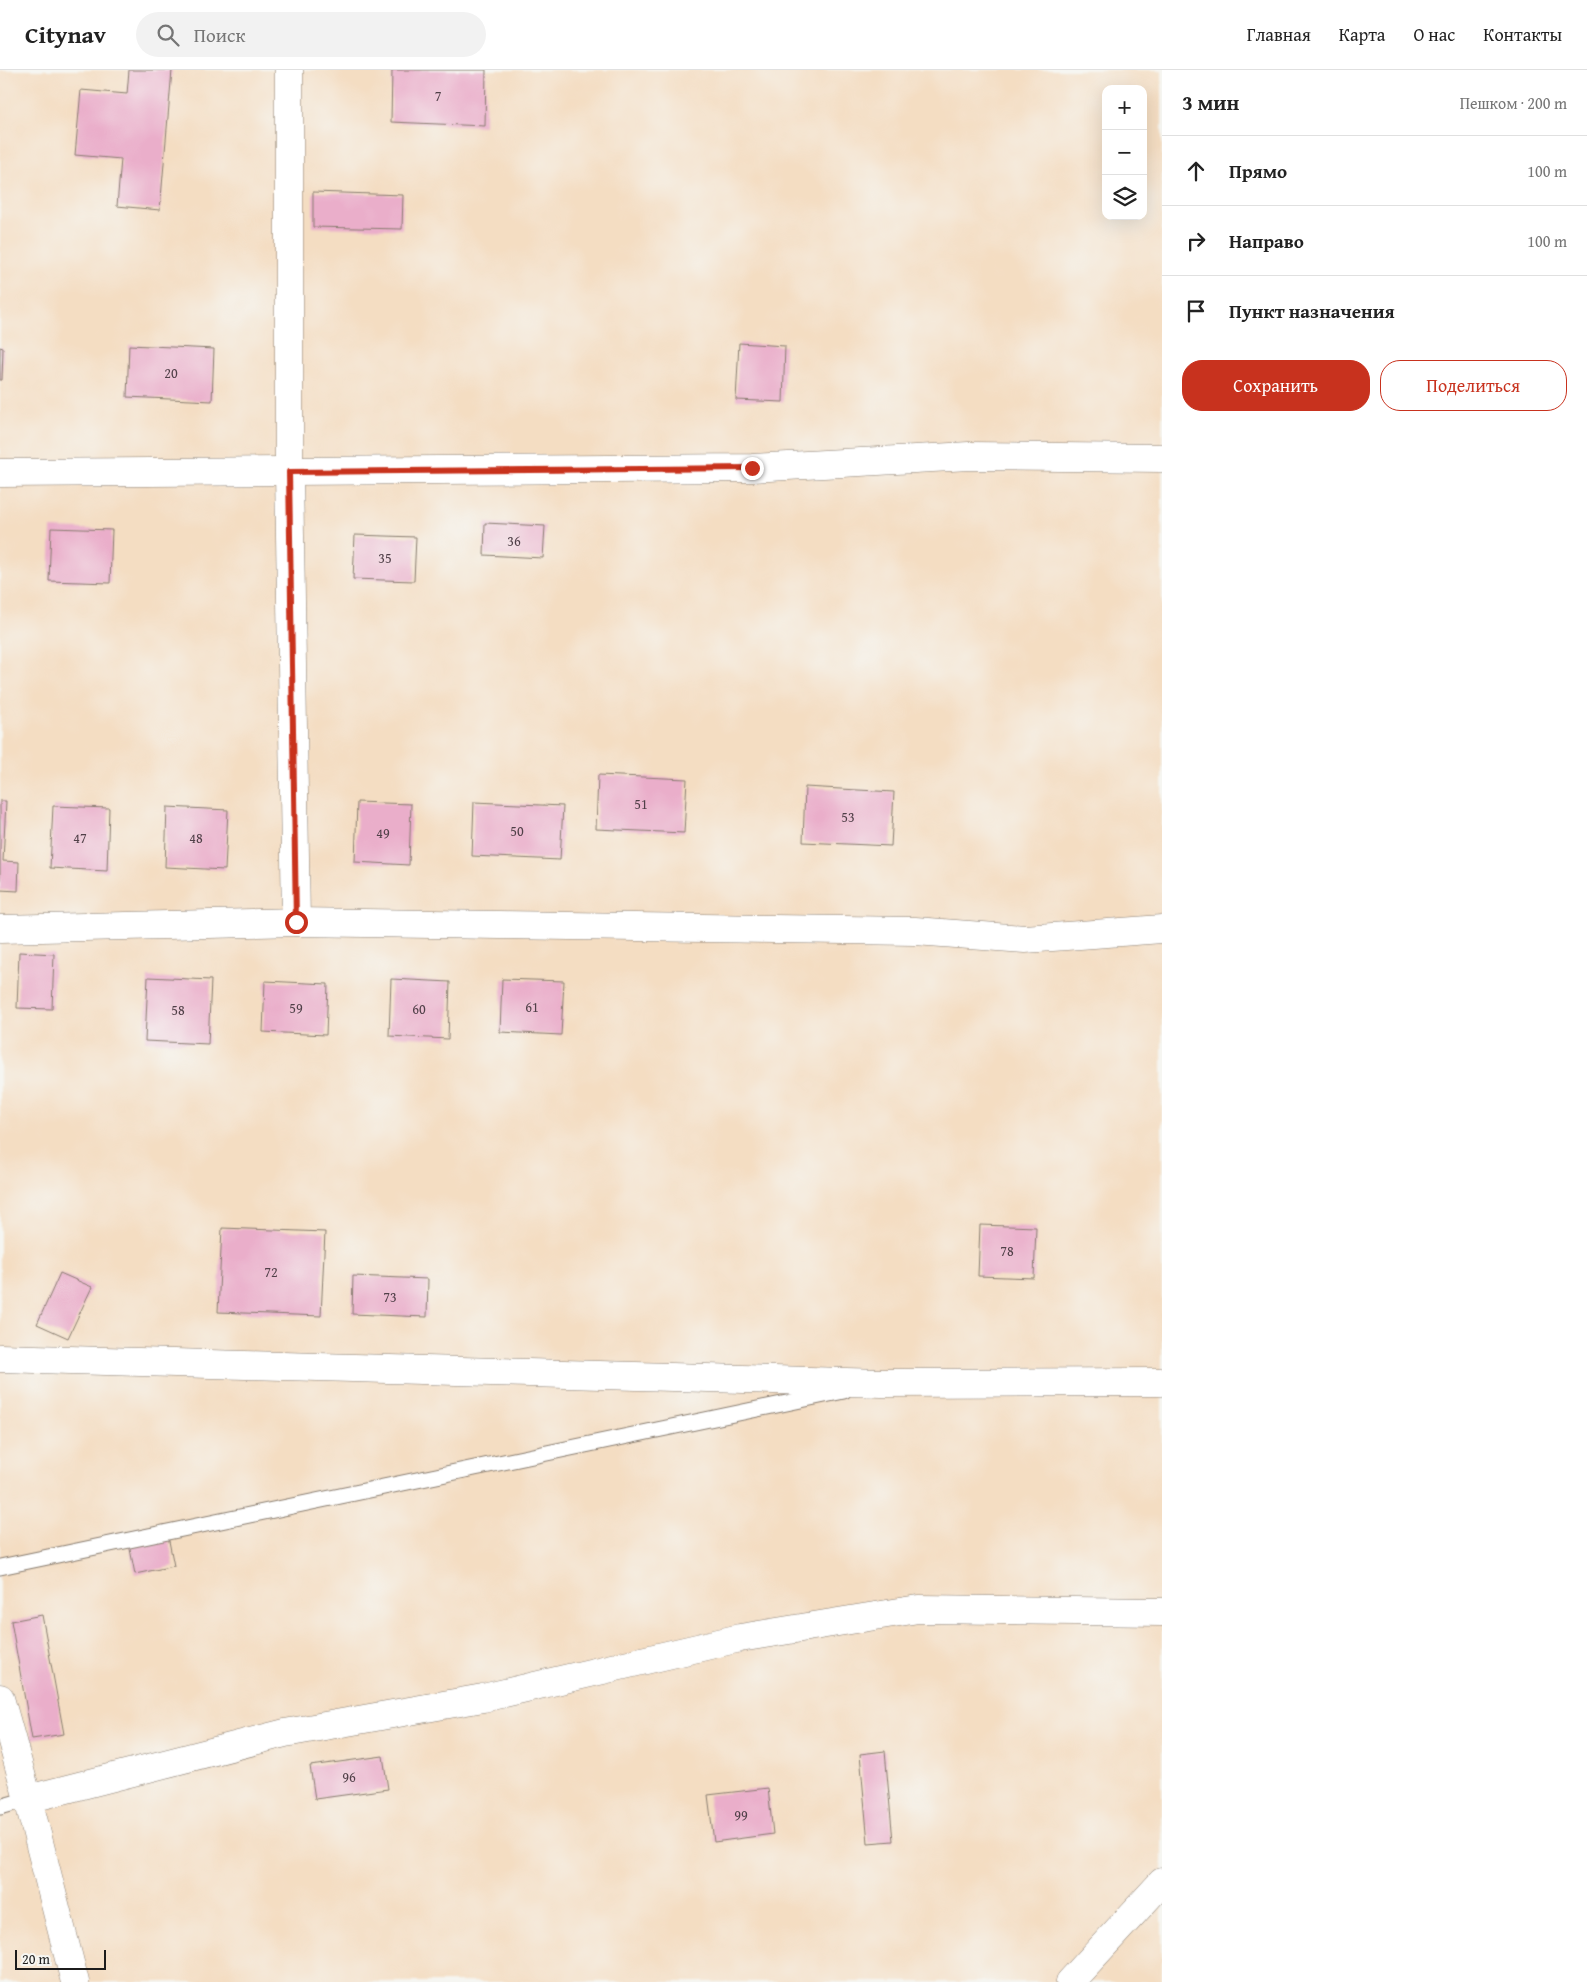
<!DOCTYPE html>
<html lang="ru">
<meta charset="utf-8">
<style>
body{margin:0;font-family:"Gentium Book Plus",serif;background:#f2f2f2;color:#222}
.controls{position:absolute;right:15px;top:15px;display:grid;overflow:hidden;border-radius:10px;box-shadow:0 5px 20px #0002}
.controls button{width:45px;height:45px;display:grid;place-items:center;padding:0;border:0;border-bottom:1px solid #e0e0e0;background:#fff;color:#222;font:25px sans-serif}
.scale{position:absolute;left:15px;bottom:12px;width:91px;box-sizing:border-box;padding-left:5px;border:2px solid #1c1c1c;border-top:0;font-size:14px;line-height:18px;white-space:nowrap;color:#1c1c1c;-webkit-text-stroke:4px #f6f6f2;paint-order:stroke}
.stop{position:absolute;width:15px;height:15px;margin:-11px;border:4px solid #c8321e;border-radius:50%;background:#fff}
.stop.end{background:#c8321e;border-color:#fff;box-shadow:0 1px 5px #0008}
.list{margin:0;padding:0;list-style:none}
h2{display:flex;justify-content:space-between;align-items:center;height:65px;margin:0;padding:0 20px;font-size:21px}
h2 small{font-size:16px;font-weight:400;color:#767676}
.list li{display:grid;grid-template-columns:32px 1fr auto;gap:15px;align-items:center;box-sizing:border-box;height:70px;padding:0 20px;border-top:1px solid #e0e0e0}
.list b{display:block;font-size:19px;white-space:nowrap}
.list em{font-size:16px;font-style:normal;color:#767676}
.actions{display:flex;gap:10px;padding:15px 20px}
.actions a{flex:1;padding:11px 0;border:1px solid #c8321e;border-radius:20px;text-align:center;font-size:18px;color:#c8321e}
.actions .main{background:#c8321e;color:#fff}
.icon{flex:none;width:28px;height:28px;fill:none;stroke:currentColor;stroke-width:2;stroke-linecap:round;stroke-linejoin:round}
.map{position:relative;flex:none;width:1162px;height:1912px;overflow:hidden}
header{display:flex;align-items:center;gap:30px;box-sizing:border-box;height:70px;padding:0 25px;background:#fff;border-bottom:1px solid #e0e0e0}
header strong{font-size:24px}
nav{display:flex;gap:28px;margin-inline-start:auto;font-size:18px}
.search{width:350px;height:45px;background:#f2f2f2;display:flex;align-items:center;gap:12px;box-sizing:border-box;padding:0 18px;border-radius:28px;color:#767676;font-size:19px}
main{display:flex}
aside{flex:1;background:#fff}
.map>svg:first-child{display:block}
.building{fill:#eaaeca}
.lines{fill:none;stroke-linecap:round;stroke-linejoin:round}
.service-casing{stroke:#887c6f;stroke-width:17}
.minor-casing{stroke:#887c6f;stroke-width:29}
.service{stroke:#fff;stroke-width:15}
.minor{stroke:#fff;stroke-width:28}
.route{stroke:#c8321e;stroke-width:6}
.labels{text-anchor:middle;dominant-baseline:central;stroke-width:4.5;stroke-linejoin:round;paint-order:stroke}
.number-label{font-size:14px;fill:#504048}
</style>
<header>
<strong>Citynav</strong>
<div class="search"><svg class="icon" aria-label="search" viewBox="0 0 24 24"><circle cx="10" cy="10" r="6"/><path d="M15 15l6 6"/></svg>Поиск</div>
<nav><a>Главная</a><a>Карта</a><a>О нас</a><a>Контакты</a></nav>
</header>
<main>
<div class="map">
<svg width="1162" height="1912" viewBox="0 0 1162 1912">
<rect width="100%" height="100%" fill="#f6f6f2"/>
<filter id="ink" filterUnits="userSpaceOnUse"><feTurbulence type="fractalNoise" baseFrequency=".02" numOctaves="2"/><feDisplacementMap in="SourceGraphic" scale="10" xChannelSelector="R" yChannelSelector="G"/><feConvolveMatrix kernelMatrix="1 2 1 2 8 2 1 2 1" color-interpolation-filters="sRGB"/></filter>
<filter id="wash" filterUnits="userSpaceOnUse"><feTurbulence type="fractalNoise" baseFrequency=".0096" numOctaves="4" result="noise"/><feDisplacementMap in="SourceGraphic" scale="20" xChannelSelector="R" yChannelSelector="G"/><feGaussianBlur stdDeviation="1.12" result="paint"/><feColorMatrix in="noise" values="0 0 0 0 0 0 0 0 0 0 0 0 0 0 0 0 0 1.4 0 .05"/><feComposite in="paint" operator="in"/></filter>
<g filter="url(#wash)">
<rect width="100%" height="100%" fill="#f4ddc2"/>
<g id="blocks">
<!-- building -->
<g class="building">
<path d="M129,0H172L160,140L117,136L121,89L75,85L81,20L127,24Z"/>
<path d="M392,0H486L485,56L391,52Z"/>
<path d="M313,122L403,125L402,159L313,157Z"/>
<path d="M739,273L785,276L783,332L736,330Z"/>
<path d="M129,275L214,279L212,331L127,327Z"/>
<path d="M0,277L3,278L2,310H0Z"/>
<path d="M485,453L545,456L543,488L484,485Z"/>
<path d="M51,458L112,460L110,513L49,511Z"/>
<path d="M355,465L416,467L414,511L353,509Z"/>
<path d="M598,705L687,709L684,763L596,759Z"/>
<path d="M805,717L894,722L891,776L803,772Z"/>
<path d="M0,731H6L3,791L19,792L18,821L0,820Z"/>
<path d="M357,732L411,734L409,795L355,792Z"/>
<path d="M474,732L563,736L560,790L472,786Z"/>
<path d="M53,736L109,738L107,801L50,798Z"/>
<path d="M167,737L228,740L225,800L165,797Z"/>
<path d="M19,882L54,884L52,939L17,938Z"/>
<path d="M148,907L211,910L208,974L145,971Z"/>
<path d="M391,909L450,912L448,969L389,966Z"/>
<path d="M502,909L564,911L561,965L500,962Z"/>
<path d="M265,911L328,914L326,965L263,962Z"/>
<path d="M980,1155L1036,1157L1034,1208L978,1206Z"/>
<path d="M222,1158L325,1162L321,1246L218,1242Z"/>
<path d="M60,1203L92,1217L68,1268L37,1254Z"/>
<path d="M353,1206L428,1209L427,1247L352,1244Z"/>
<path d="M168,1466L174,1496L135,1504L129,1474Z"/>
<path d="M42,1545L64,1664L32,1669L11,1551Z"/>
<path d="M885,1681L893,1771L868,1773L860,1684Z"/>
<path d="M383,1686L388,1719L315,1729L310,1696Z"/>
<path d="M768,1718L773,1764L714,1772L708,1725Z"/>
</g>
</g>
</g>
<g filter="url(#ink)">
<use href="#blocks" fill-opacity="0" stroke="#887c6f" stroke-width="1"/>
<g class="lines">
<!-- service casing -->
<g class="service-casing">
<g id="service">
<path d="M0,1497L844,1321"/>
<path d="M0,1737L28,1729"/>
</g>
</g>
<!-- minor casing -->
<g class="minor-casing">
<g id="minor">
<path d="M289,0V401L296,852"/>
<path d="M0,403L752,398L969,386L1162,388"/>
<path d="M0,859L296,852L915,861L1025,869L1162,859"/>
<path d="M0,1288L882,1313L1162,1312"/>
<path d="M0,1628L28,1729L75,1912"/>
<path d="M28,1729L285,1663L483,1628L740,1568L918,1539L1162,1542"/>
<path d="M1070,1912L1162,1812"/>
</g>
</g>
<!-- service -->
<use href="#service" class="service"/>
<!-- minor -->
<use href="#minor" class="minor"/>
</g>
</g>
<g class="lines" filter="url(#ink)">
<!-- route -->
<path class="route" d="M296,852L289,402L752,398"/>
</g>
<g class="labels">
<!-- number labels -->
<g class="number-label">
<text x="438" y="26">7</text>
<text x="171" y="303">20</text>
<text x="514" y="471">36</text>
<text x="385" y="488">35</text>
<text x="641" y="734">51</text>
<text x="848" y="747">53</text>
<text x="517" y="761">50</text>
<text x="383" y="763">49</text>
<text x="80" y="768">47</text>
<text x="196" y="768">48</text>
<text x="532" y="937">61</text>
<text x="296" y="938">59</text>
<text x="419" y="939">60</text>
<text x="178" y="940">58</text>
<text x="1007" y="1181">78</text>
<text x="271" y="1202">72</text>
<text x="390" y="1227">73</text>
<text x="349" y="1707">96</text>
<text x="741" y="1745">99</text>
</g>
</g>
</svg>
<div class="controls">
<button>+</button>
<button>−</button>
<button><svg class="icon" aria-label="layers" viewBox="0 0 24 24"><path d="M12 4l9 5-9 5-9-5zM3 14l9 5 9-5"/></svg></button>
</div>
<div class="scale">20 m</div>
<div class="stop" style="left:296px;top:852px"></div>
<div class="stop end" style="left:752px;top:398px"></div>
</div>
<aside>
<h2>3 мин<small>Пешком · 200 m</small></h2>
<ul class="list">
<li><svg class="icon" aria-label="ahead" viewBox="0 0 24 24"><path d="M12 20V5M6 11l6-6 6 6"/></svg><div><b>Прямо</b></div><em>100 m</em></li>
<li><svg class="icon" aria-label="right" viewBox="0 0 24 24"><path d="M7 20v-9h11M14 6l5 5-5 5"/></svg><div><b>Направо</b></div><em>100 m</em></li>
<li><svg class="icon" aria-label="arrive" viewBox="0 0 24 24"><path d="M6 21V4h12l-3 4 3 4H6"/></svg><div><b>Пункт назначения</b></div></li>
</ul>
<div class="actions"><a class="main">Сохранить</a><a>Поделиться</a></div>
</aside>
</main>
